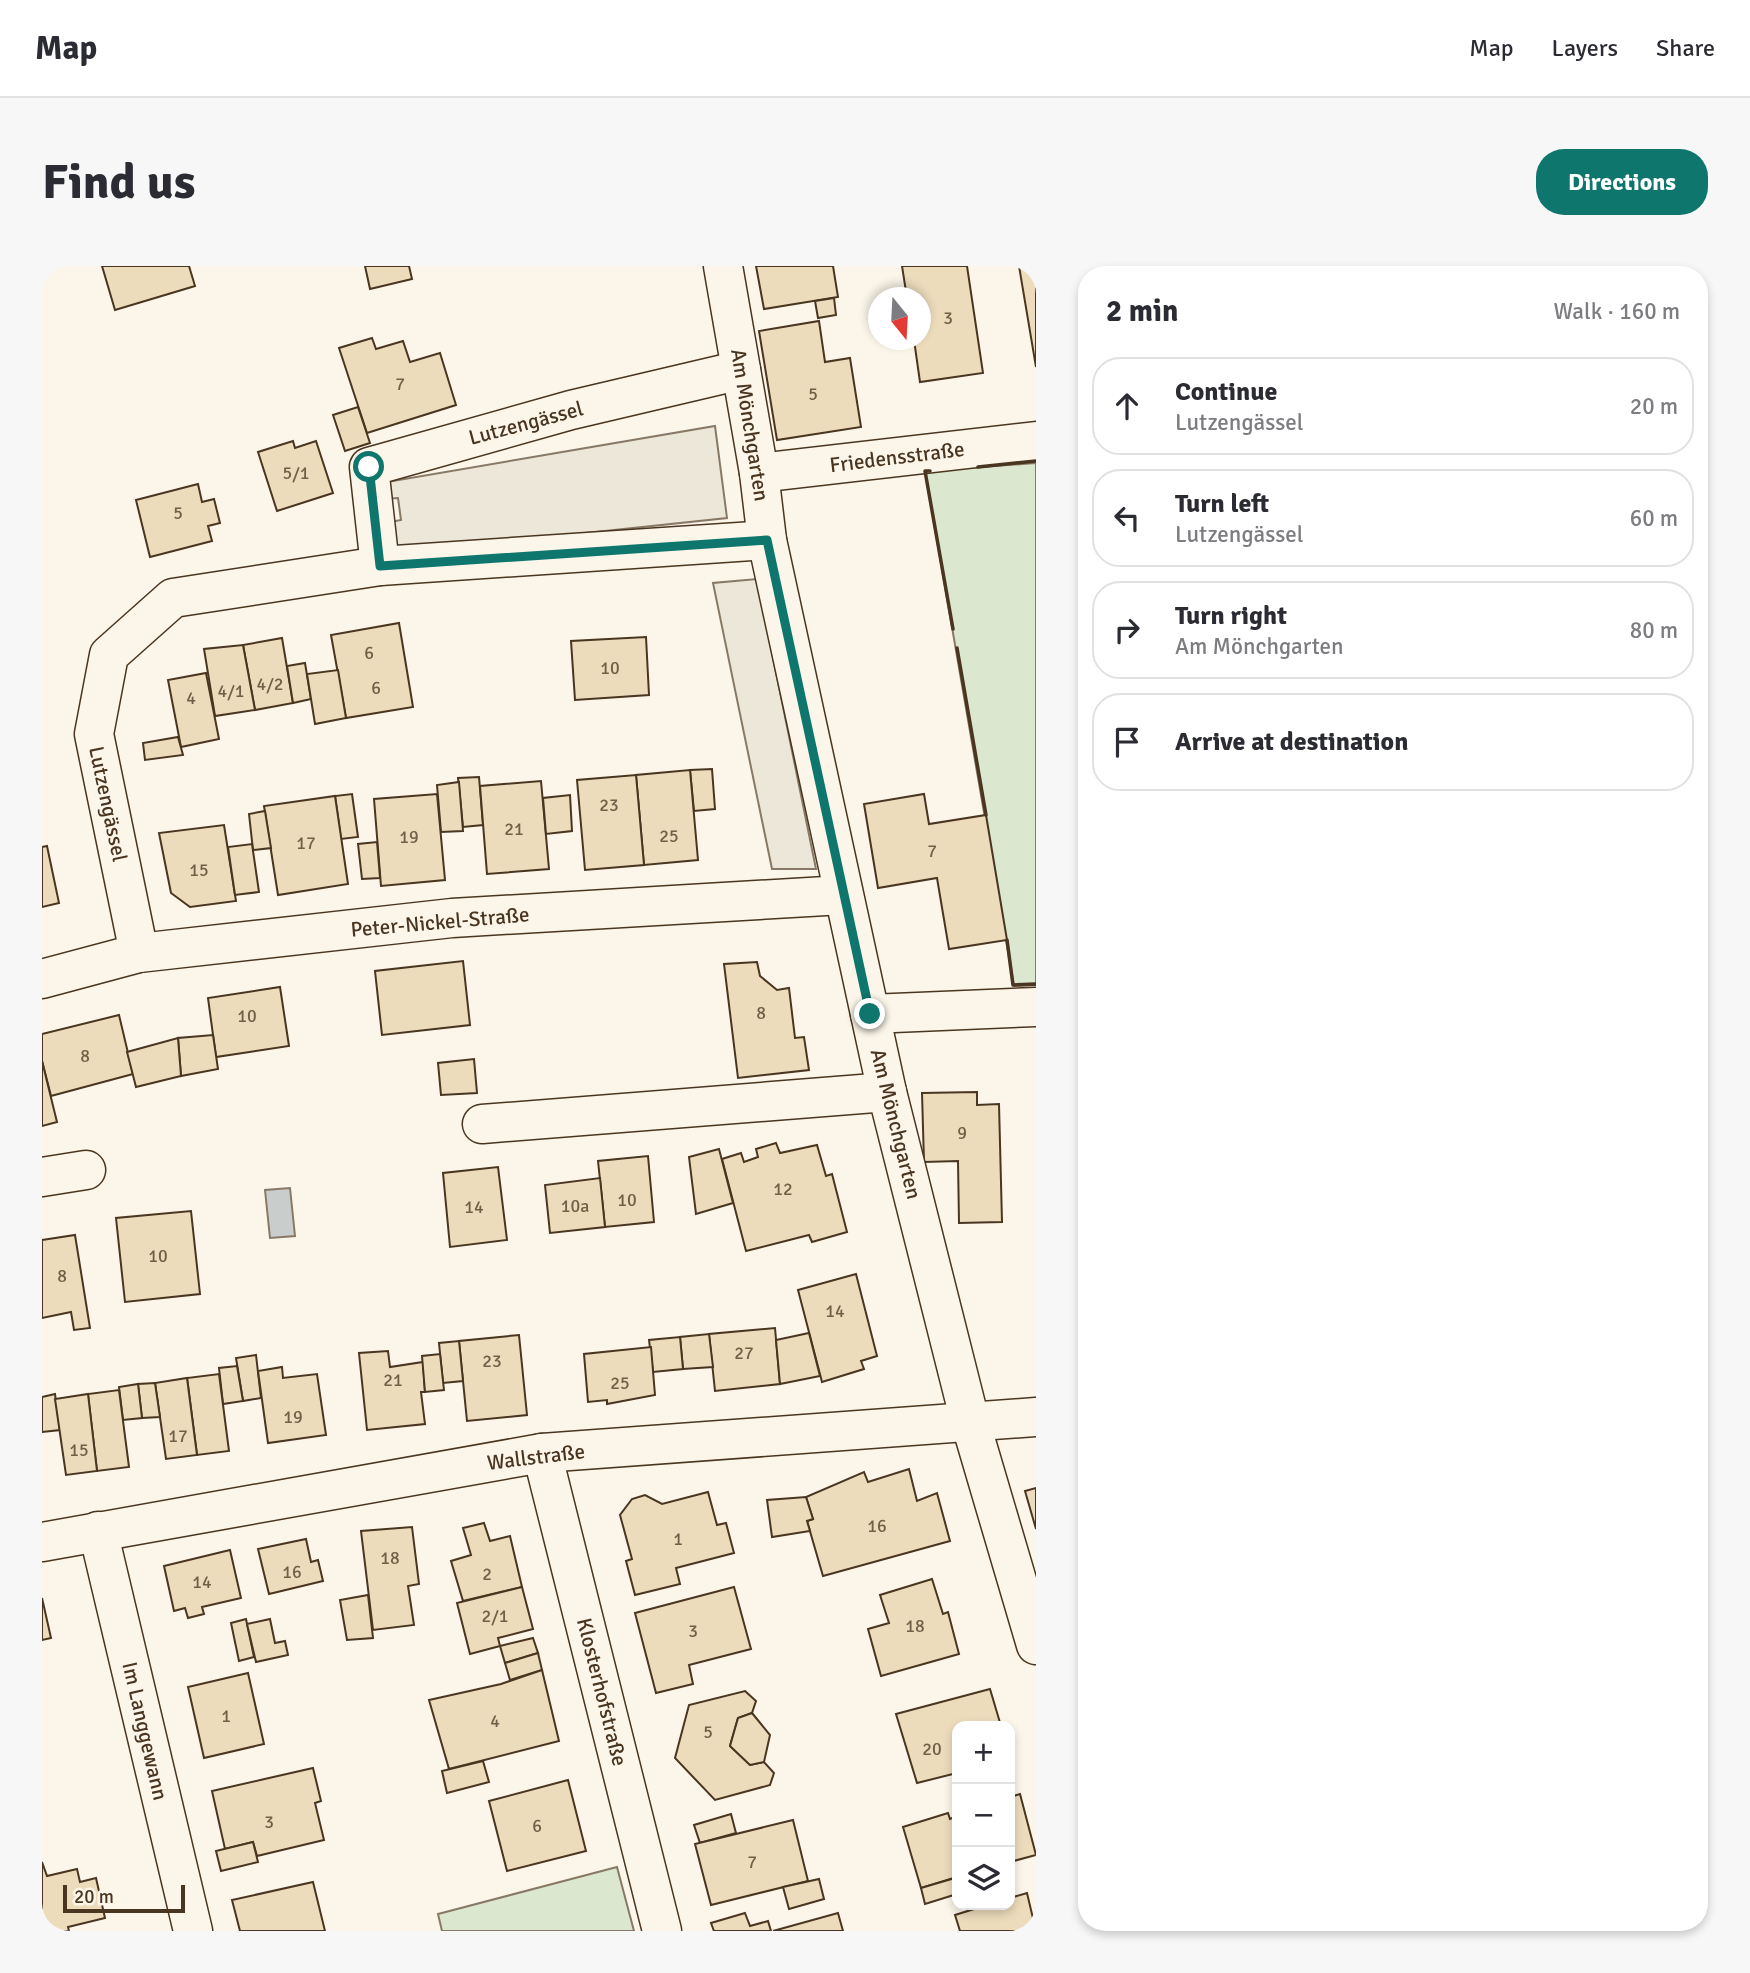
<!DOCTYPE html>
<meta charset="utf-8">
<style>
body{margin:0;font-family:Signika,sans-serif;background:#f7f7f7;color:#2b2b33}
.controls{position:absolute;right:21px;bottom:21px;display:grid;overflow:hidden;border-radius:14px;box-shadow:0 4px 10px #0003}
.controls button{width:63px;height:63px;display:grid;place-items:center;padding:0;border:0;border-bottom:2px solid #e1e1e2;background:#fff;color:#2b2b33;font:35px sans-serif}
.compass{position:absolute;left:826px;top:21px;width:63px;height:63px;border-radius:50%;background:#fff;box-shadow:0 4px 10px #0003;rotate:162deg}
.scale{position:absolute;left:21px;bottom:18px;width:122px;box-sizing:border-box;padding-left:7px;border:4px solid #4a3520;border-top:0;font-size:19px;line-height:24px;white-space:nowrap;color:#4a3520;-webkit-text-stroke:5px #fbf6e9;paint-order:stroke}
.stop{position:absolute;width:21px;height:21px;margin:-16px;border:5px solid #0f766e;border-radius:50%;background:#fff}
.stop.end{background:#0f766e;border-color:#fff;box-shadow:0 2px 7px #0008}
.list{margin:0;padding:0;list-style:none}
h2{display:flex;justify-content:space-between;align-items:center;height:91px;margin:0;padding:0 28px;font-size:30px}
h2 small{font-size:23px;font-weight:400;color:#7c7c81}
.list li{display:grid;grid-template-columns:46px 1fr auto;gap:21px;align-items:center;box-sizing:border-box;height:98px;margin:0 14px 14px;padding:0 14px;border:2px solid #e1e1e2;border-radius:28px}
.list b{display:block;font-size:26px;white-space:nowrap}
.list p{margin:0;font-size:23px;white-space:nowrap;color:#7c7c81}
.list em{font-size:23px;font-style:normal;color:#7c7c81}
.icon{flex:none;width:38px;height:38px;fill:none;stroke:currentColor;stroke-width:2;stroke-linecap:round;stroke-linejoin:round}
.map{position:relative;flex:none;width:994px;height:1665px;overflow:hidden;border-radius:28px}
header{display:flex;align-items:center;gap:42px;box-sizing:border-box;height:98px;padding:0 35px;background:#fff;border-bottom:2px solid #e1e1e2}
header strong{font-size:33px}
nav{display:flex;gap:38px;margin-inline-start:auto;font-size:24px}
.intro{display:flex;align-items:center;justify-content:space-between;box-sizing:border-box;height:168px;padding:0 42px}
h1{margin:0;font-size:49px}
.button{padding:18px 32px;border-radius:28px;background:#0f766e;color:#fff;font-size:24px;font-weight:700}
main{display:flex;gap:42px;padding:0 42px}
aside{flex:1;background:#fff;border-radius:28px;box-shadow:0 4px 10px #0003}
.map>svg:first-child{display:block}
.green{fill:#dce7d0;stroke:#887966;stroke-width:2}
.parking{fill:#ede7d9;stroke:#887966;stroke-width:2}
.water{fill:#c9cecd;stroke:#887966;stroke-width:2}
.building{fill:#ecdcbc;stroke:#4a3520;stroke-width:2}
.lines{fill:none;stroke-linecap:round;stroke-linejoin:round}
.minor-casing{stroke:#4a3520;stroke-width:41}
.minor{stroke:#fbf6e9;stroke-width:38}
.wall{stroke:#4a3520;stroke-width:3.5}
.route{stroke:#0f766e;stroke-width:9}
.labels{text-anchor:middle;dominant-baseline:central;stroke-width:5;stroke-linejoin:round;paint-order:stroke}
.number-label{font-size:18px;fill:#725f47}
.street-label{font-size:21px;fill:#4a3520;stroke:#fbf6e9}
</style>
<header>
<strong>Map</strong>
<nav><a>Map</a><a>Layers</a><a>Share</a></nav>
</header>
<div class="intro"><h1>Find us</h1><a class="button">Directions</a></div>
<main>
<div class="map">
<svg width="994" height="1665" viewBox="0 0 994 1665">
<rect width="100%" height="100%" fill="#fbf6e9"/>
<!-- green -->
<g class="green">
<path d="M994,197V719L972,720L883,205Z"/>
<path d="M575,1601L592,1665H400L396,1648Z"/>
</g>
<!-- parking -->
<g class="parking">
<path d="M673,160L685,252L347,288L343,257L359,254L356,232L341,233L339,217Z"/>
<path d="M715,313L774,603H730L671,317Z"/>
</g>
<!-- water -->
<path class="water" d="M248,922L253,970L228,972L223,924Z"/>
<!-- building -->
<g class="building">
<path d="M60,0H147L153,20L73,44Z"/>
<path d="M323,0H367L370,13L328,23Z"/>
<path d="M714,0H791L796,31L722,43Z"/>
<path d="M860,0H925L941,107L878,116L872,74H878V32H865Z"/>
<path d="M977,0H994V101Z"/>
<path d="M792,32L794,49L776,52L773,35Z"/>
<path d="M777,55L783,96L808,92L819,161L735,174L717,65Z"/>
<path d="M330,72L334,83L361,75L368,96L398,87L414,139L325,167L297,82Z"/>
<path d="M316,141L328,177L303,185L291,149Z"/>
<path d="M251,175L253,182L274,175L291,227L235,245L216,186Z"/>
<path d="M156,218L160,236L172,233L178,257L166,260L170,275L108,291L94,234Z"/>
<path d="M357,357L371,441L304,452L289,369Z"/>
<path d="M604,371L607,429L533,434L529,375Z"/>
<path d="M240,372L251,437L213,444L201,379Z"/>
<path d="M201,379L213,444L173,450L162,383Z"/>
<path d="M263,397L269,433L251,437L245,400Z"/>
<path d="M296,404L304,452L273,458L265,408Z"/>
<path d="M164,407L177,473L139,481L126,414Z"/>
<path d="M136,471L141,489L103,494L101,477Z"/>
<path d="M670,503L673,543L652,545L648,504Z"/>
<path d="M648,504L656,594L602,599L594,509Z"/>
<path d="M594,509L602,599L543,604L535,514Z"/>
<path d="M437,511L441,559L421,561L416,512Z"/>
<path d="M499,515L507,603L445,608L438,520Z"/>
<path d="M417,516L421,565L399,566L395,519Z"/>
<path d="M310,528L316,571L299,573L293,530Z"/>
<path d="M395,528L403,614L339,620L332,533Z"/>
<path d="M882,528L887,558L944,549L965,674L907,683L895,612L836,622L822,538Z"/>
<path d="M528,529L530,565L504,568L501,532Z"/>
<path d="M293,530L306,618L236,629L222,540Z"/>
<path d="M223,545L229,582L211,584L207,548Z"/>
<path d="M182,559L194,635L148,641L129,627L117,567Z"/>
<path d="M335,576L338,612L320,613L316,578Z"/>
<path d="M210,578L217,626L193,629L186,581Z"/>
<path d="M5,580L17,637L0,641V581Z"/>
<path d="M421,695L428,759L340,769L333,705Z"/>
<path d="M715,696L718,710L735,724L747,722L753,772L762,771L767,804L696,812L682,698Z"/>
<path d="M238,721L247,780L174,791L166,732Z"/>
<path d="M77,749L91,808L9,830L0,795V768Z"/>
<path d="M171,769L176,803L139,810L136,772Z"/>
<path d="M136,772L139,810L94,821L85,786Z"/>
<path d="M432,793L435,827L399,829L396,797Z"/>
<path d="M0,795L15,856L0,860Z"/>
<path d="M935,826V839L957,838L960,956L917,957L916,895L882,896L880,827Z"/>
<path d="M734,877L738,887L775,879L784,910L790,908L805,966L770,976L767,969L704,985L680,893L699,887L702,896L716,891L714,883Z"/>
<path d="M677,883L691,937L654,948L647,891Z"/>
<path d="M606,890L612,956L563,961L556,895Z"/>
<path d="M456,901L465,974L408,981L401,907Z"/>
<path d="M558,912L563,961L508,967L503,919Z"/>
<path d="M149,945L158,1028L83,1036L74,952Z"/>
<path d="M33,969L48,1062L32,1064L29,1046L0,1052V974Z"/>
<path d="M814,1008L835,1090L819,1095L822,1103L780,1116L756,1024Z"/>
<path d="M733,1062L738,1118L673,1125L667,1068Z"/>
<path d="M767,1067L778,1110L738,1118L734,1074Z"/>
<path d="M667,1068L671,1101L641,1103L638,1071Z"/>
<path d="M477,1069L485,1149L425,1155L417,1075Z"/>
<path d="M638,1071L641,1103L611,1106L607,1074Z"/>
<path d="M417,1075L421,1115L401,1117L397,1077Z"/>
<path d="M609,1081L613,1129L565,1138V1134L546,1136L542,1088Z"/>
<path d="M346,1085L348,1101L381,1096L383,1126H379L383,1158L325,1164L317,1087Z"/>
<path d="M398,1088L402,1124L383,1126L380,1090Z"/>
<path d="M214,1089L219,1132L201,1135L194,1092Z"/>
<path d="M195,1100L201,1135L181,1138L177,1102Z"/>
<path d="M240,1101L241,1112L275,1108L284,1169L226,1177L216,1105Z"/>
<path d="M177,1108L187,1185L155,1189L145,1112Z"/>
<path d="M145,1112L155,1189L124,1193L113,1117Z"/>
<path d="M113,1117L118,1151L100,1152L96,1118Z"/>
<path d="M96,1118L100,1152L81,1154L77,1121Z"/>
<path d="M77,1124L87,1201L55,1205L46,1128Z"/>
<path d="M13,1128L18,1164L0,1166V1131Z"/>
<path d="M46,1128L55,1205L24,1209L13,1133Z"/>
<path d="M867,1203L875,1235L895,1227L908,1275L781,1310L765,1255L771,1253L764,1231L822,1206L826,1216Z"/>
<path d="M994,1222V1263L983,1225Z"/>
<path d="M666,1226L675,1259L684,1257L692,1287L634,1302L638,1318L593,1329L584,1295L590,1293L578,1249L590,1233L603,1229L620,1238Z"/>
<path d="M764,1231L771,1253L765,1255L768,1265L730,1271L725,1234Z"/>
<path d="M442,1257L448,1275L468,1270L480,1321L421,1335L409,1295L429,1289L421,1262Z"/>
<path d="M370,1261L377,1318L366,1320L372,1359L331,1364L319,1265Z"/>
<path d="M264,1273L269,1296L276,1294L281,1315L227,1328L216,1283Z"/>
<path d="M188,1284L199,1332L160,1341L162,1348L146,1352L143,1342L132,1345L122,1300Z"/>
<path d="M890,1313L901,1348L906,1346L917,1388L839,1410L826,1363L847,1357L838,1329Z"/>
<path d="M480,1321L491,1363L456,1372L458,1380L428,1388L415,1337Z"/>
<path d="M692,1321L709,1383L647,1399L651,1418L614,1427L593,1347Z"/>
<path d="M326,1329L331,1372L305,1374L298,1334Z"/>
<path d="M0,1332L9,1372L0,1374Z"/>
<path d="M204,1353L212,1391L197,1395L189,1357Z"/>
<path d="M228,1353L233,1377L243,1375L246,1389L214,1396L205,1358Z"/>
<path d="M491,1372L496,1387L463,1397L458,1380Z"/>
<path d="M496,1387L500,1404L468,1414L463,1397Z"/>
<path d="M500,1404L517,1475L407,1503L387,1434L459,1418Z"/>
<path d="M206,1407L222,1478L162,1492L146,1421Z"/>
<path d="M948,1423L959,1460H915V1507L875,1517L854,1448Z"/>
<path d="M703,1425L714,1435L710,1447L696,1452L688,1480L708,1499L722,1496L732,1507L728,1519L673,1534L633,1492L647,1439Z"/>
<path d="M710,1447L728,1469L722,1496L708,1499L688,1480L696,1452Z"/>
<path d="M441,1495L447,1516L405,1527L400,1505Z"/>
<path d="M271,1502L279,1535L273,1537L282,1574L215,1590L211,1576L183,1583L170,1525Z"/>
<path d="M526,1514L544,1585L465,1605L447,1535Z"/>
<path d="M978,1528L994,1589L968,1596V1531Z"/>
<path d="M906,1547L908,1553L915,1550V1611L879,1622L861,1561Z"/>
<path d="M689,1548L694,1567L658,1577L652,1559Z"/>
<path d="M751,1554L766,1615L669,1639L653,1578Z"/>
<path d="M211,1576L216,1596L179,1605L174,1585Z"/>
<path d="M0,1596L5,1610L35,1603L38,1616L54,1612L63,1652L26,1661L27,1665H0Z"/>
<path d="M913,1612L915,1628L883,1638L879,1622Z"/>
<path d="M777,1613L782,1633L747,1643L741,1621Z"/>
<path d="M271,1616L283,1665H198L190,1634Z"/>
<path d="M985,1627L994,1665H918L913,1649L945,1639H968V1632Z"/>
<path d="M703,1647L708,1660L726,1655L729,1665H672L669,1657Z"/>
<path d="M796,1647L801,1665H731Z"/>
</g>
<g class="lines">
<!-- minor casing -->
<g class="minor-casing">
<g id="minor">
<path d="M681,0L717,207L725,274L845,826L928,1155L994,1379"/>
<path d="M717,207L994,175"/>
<path d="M338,300L327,201L529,144L699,104"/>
<path d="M97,687L52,468L67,389L131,332L338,300L725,274"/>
<path d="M0,713L97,687L410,652L801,629"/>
<path d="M828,748L994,741"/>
<path d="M440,858L845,826"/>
<path d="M0,911L44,904"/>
<path d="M500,1187L620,1665"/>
<path d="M56,1265L151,1665"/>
<path d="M0,1276L500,1187L994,1151"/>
</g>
</g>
<!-- minor -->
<use href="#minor" class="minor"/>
<!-- wall -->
<g class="wall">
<path d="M936,201L994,195"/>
<path d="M888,205H883L911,363"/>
<path d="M915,382L944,549"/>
<path d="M965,674L971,719L994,718"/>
</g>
</g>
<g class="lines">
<!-- route -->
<path class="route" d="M327,201L338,300L725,274L828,748"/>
</g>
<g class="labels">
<!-- number labels -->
<g class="number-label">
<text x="906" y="52">3</text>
<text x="358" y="118">7</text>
<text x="771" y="128">5</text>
<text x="254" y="207">5/1</text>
<text x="136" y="247">5</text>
<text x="327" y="387">6</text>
<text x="568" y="402">10</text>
<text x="228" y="418">4/2</text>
<text x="334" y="422">6</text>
<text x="189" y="425">4/1</text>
<text x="149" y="432">4</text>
<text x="567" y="539">23</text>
<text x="472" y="563">21</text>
<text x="627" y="570">25</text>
<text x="367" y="571">19</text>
<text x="264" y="577">17</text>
<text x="890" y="585">7</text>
<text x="157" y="604">15</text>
<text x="719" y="747">8</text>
<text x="205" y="750">10</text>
<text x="43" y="790">8</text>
<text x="920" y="867">9</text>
<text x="741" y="923">12</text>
<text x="585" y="934">10</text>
<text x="533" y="940">10a</text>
<text x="432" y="941">14</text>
<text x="116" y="990">10</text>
<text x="20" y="1010">8</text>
<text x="793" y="1045">14</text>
<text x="702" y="1087">27</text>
<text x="450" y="1095">23</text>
<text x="351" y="1114">21</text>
<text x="578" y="1117">25</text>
<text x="251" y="1151">19</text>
<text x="136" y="1170">17</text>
<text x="37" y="1184">15</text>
<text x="835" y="1260">16</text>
<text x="636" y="1273">1</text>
<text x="348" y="1292">18</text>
<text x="250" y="1306">16</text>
<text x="445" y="1308">2</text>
<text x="160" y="1316">14</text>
<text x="453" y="1350">2/1</text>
<text x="873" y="1360">18</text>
<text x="651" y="1365">3</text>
<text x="184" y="1450">1</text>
<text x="453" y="1455">4</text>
<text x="666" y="1466">5</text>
<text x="890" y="1483">20</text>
<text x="227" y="1556">3</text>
<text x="495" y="1560">6</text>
<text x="710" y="1596">7</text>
</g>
<!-- street labels -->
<g class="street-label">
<text transform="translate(484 157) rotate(-15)">Lutzengässel</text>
<text transform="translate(708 159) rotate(81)">Am Mönchgarten</text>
<text transform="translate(855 191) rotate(-7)">Friedensstraße</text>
<text transform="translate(66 538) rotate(78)">Lutzengässel</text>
<text transform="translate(398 656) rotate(-5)">Peter-Nickel-Straße</text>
<text transform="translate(854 858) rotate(76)">Am Mönchgarten</text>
<text transform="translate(494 1191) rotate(-7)">Wallstraße</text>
<text transform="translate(560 1426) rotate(76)">Klosterhofstraße</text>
<text transform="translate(103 1465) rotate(77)">Im Langgewann</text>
</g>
</g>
</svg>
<div class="controls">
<button>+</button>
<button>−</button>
<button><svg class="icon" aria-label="layers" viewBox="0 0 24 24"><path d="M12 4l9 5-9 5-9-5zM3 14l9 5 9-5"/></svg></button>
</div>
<svg class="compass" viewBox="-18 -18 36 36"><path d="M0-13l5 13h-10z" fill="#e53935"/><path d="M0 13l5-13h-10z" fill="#7c7c81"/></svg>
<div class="scale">20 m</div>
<div class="stop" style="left:327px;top:201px"></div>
<div class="stop end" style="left:828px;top:748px"></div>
</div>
<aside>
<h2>2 min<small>Walk · 160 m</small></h2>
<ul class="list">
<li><svg class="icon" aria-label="ahead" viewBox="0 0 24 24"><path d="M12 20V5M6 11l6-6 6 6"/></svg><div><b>Continue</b><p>Lutzengässel</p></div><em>20 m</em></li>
<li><svg class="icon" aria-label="left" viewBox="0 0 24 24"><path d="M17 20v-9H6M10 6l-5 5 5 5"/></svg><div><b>Turn left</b><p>Lutzengässel</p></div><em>60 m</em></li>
<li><svg class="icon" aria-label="right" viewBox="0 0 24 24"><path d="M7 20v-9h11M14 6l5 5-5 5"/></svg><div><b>Turn right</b><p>Am Mönchgarten</p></div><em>80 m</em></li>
<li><svg class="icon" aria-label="arrive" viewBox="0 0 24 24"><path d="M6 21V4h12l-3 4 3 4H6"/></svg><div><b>Arrive at destination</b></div></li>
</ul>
</aside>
</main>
